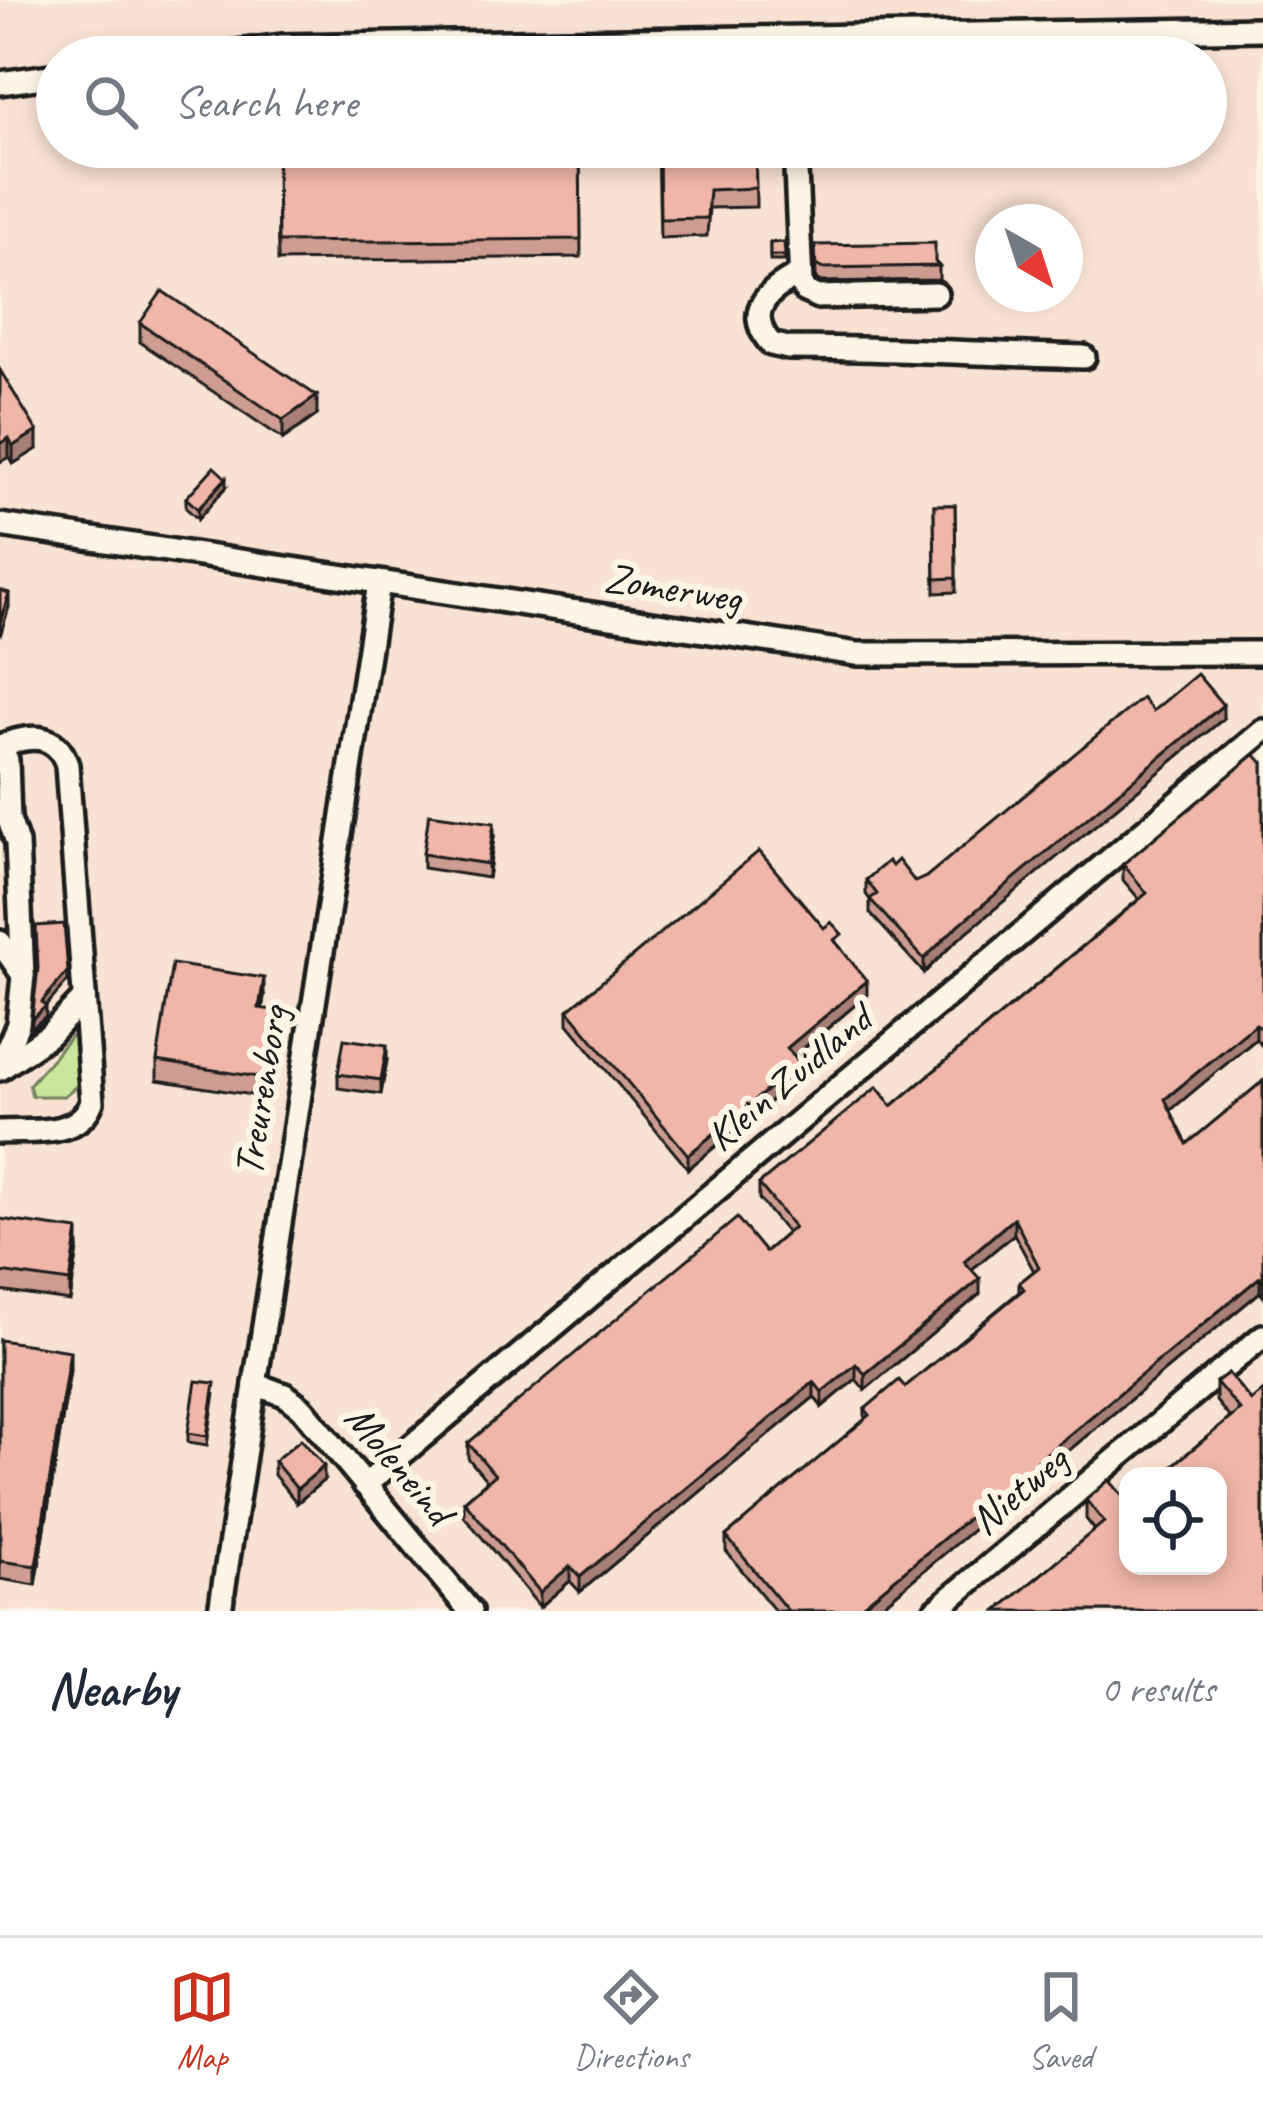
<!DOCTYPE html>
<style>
body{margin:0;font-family:Caveat,sans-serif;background:#f2f2f3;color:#1f2937}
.controls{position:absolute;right:36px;bottom:36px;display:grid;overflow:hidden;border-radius:24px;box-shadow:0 6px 18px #0003}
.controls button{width:108px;height:108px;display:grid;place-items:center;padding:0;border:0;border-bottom:3px solid #e0e1e3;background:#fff;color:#1f2937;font:60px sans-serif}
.compass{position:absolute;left:975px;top:204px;width:108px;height:108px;border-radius:50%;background:#fff;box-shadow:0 6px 18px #0003;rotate:141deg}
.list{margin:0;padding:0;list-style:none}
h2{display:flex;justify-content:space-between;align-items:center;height:156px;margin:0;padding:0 48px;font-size:51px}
h2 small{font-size:39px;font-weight:400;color:#747a83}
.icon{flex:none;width:66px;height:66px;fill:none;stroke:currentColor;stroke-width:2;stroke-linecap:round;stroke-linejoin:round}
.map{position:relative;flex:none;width:1263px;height:1611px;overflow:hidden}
.search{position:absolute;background:#fff;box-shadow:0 6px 18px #0003;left:36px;right:36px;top:36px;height:132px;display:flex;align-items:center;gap:30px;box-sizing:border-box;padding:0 42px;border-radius:66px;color:#747a83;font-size:45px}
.sheet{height:324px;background:#fff}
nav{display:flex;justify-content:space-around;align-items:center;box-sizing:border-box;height:168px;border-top:3px solid #e0e1e3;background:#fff;font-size:33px;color:#747a83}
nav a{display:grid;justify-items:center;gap:6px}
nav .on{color:#c8321e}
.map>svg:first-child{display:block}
.built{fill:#f8e2d3;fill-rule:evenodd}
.green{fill:#cae69d;stroke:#73815c;stroke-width:3}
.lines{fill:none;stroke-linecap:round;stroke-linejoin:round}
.minor-casing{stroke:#1c1c1c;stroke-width:30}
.minor{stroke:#fcf5e5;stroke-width:21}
.wall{fill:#ce9d91;stroke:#1c1c1c;stroke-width:3}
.shaded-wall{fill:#a87f76;stroke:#1c1c1c;stroke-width:3}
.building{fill:#f0b6a9;stroke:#1c1c1c;stroke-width:3}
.labels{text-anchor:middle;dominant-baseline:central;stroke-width:12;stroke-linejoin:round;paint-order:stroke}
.street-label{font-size:42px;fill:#1c1c1c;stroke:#fcf5e5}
</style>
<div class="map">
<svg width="1263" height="1611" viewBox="0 0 1263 1611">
<rect width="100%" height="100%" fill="#fcf5e5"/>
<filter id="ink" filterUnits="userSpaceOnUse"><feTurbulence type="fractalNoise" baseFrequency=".00833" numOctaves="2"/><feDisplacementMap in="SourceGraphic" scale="24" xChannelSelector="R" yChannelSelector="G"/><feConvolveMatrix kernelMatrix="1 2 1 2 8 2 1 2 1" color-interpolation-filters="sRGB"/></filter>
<g filter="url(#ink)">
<!-- built -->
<path class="built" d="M0,0H1263V1611H0ZM57,57H1206V147H57ZM993,222H1065V294H993ZM1128,1476H1218V1566H1128Z"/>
<!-- green -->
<path class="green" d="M74,1033H79V1084L64,1096H32L29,1085Z"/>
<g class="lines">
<!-- minor casing -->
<g class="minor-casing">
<g id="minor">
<path d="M199,57L282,46L1263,29"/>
<path d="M0,83L57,75"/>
<path d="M795,147L801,283L805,291L818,297L936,294"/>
<path d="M800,274C771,289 742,309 771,344L788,348C887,348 985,354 1084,357"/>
<path d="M0,525L857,654L1263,653"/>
<path d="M0,746C28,735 56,731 67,765L92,1102C78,1138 33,1130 0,1132"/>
<path d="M0,942L23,975"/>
<path d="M0,1066L18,1024L23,976L17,843L9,819L7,760L1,747"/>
<path d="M0,1069L49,1035L84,998"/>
<path d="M255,1384L285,1395L302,1408L470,1611"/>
<path d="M365,1485L1263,731"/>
<path d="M220,1611L379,583"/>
<path d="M935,1611L1263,1336"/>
</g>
</g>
<!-- minor -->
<use href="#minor" class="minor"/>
</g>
<!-- wall -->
<g class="wall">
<path d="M277,147H580L581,257L278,261Z"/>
<path d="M658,147H755L756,207L709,208L707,236L660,238Z"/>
<path d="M784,242L785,261H770V243Z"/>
<path d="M815,245L935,262L939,266V280L821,282L816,279Z"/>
<path d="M140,323L317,415L283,439L140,342Z"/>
<path d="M0,370L37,449L13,464L9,457Z"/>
<path d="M226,487L198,519L186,508V498Z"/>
<path d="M934,505H955L956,592L935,593Z"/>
<path d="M1153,711L1223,719L956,941L924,973L870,913V900L866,894V880L915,882L926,877Z"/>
<path d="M1263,763L1262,1046L1256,1039L1170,1110L1187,1144L1263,1081V1296L1260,1292L875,1611H775L726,1551V1536L865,1420V1409L905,1387L1019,1292V1283L1034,1271L1014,1234L971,1269L980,1294L865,1390L856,1379L822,1407L814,1397L580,1592L570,1581L540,1607L464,1516V1501L487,1481L468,1458V1443L765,1252L787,1233L759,1199V1184L892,1106L1139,899L1123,880V864Z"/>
<path d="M494,837L488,878L423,868V854Z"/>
<path d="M824,928L841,948L867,995L794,1057L800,1077L688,1169L568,1024V1010Z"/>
<path d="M264,997L262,1009L279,1030L271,1098L157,1080V1061Z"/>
<path d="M387,1060L381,1094L338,1088V1074Z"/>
<path d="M0,1219L78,1249L70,1301L0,1291Z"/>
<path d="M0,1340L70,1370L36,1585L0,1579Z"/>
<path d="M1228,1373L1251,1401L1263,1391V1611H997L1095,1530L1086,1519V1500L1109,1480L1128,1502V1566H1218V1476H1160L1230,1418L1216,1401V1382Z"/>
<path d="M215,1393L207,1445L188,1442V1433Z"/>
<path d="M274,1461L324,1480L297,1503L274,1475Z"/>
</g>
<!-- shaded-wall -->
<g class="shaded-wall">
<path d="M317,396V415L283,439V420Z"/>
<path d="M37,431V449L13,464V446Z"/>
<path d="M9,438V457L0,462V444Z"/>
<path d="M226,478V487L198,519V509Z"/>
<path d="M9,593V607L0,636V622Z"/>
<path d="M1223,705V719L956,941L924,973V959L956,927Z"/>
<path d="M494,823V837L488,878V864Z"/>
<path d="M68,971V981L46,1006V1016L32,1028V1019L42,1002Z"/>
<path d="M264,978V997L259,1027V1008Z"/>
<path d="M867,981V995L787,1062V1048Z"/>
<path d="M279,1011V1030L271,1098V1079Z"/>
<path d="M1256,1024V1039L1165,1115V1099Z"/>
<path d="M387,1045V1060L381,1094V1080Z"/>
<path d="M800,1063V1077L688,1169V1155Z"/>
<path d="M1014,1218V1234L964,1276V1261Z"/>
<path d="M78,1230V1249L70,1301V1282Z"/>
<path d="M1260,1277V1292L875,1611H856Z"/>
<path d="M980,1279V1294L865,1390V1374Z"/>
<path d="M70,1351V1370L36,1585V1566Z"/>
<path d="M856,1364V1379L822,1407V1392Z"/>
<path d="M814,1382V1397L580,1592V1577Z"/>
<path d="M324,1466V1480L297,1503V1489Z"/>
<path d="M570,1566V1581L540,1607V1592Z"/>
</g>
<!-- building -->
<g class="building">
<path d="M754,43V57H657L656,45Z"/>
<path d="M1123,45V57H1089L1090,46Z"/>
<path d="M277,147H580L581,239L278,242Z"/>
<path d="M659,147H755L756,188L709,190L707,218L660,219Z"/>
<path d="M784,242L785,256H770V243Z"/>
<path d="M935,243V262L939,266L821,268L816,265L815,245Z"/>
<path d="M162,291L317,396L283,420L140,323Z"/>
<path d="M0,370L37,431L13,446L9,438L0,444Z"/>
<path d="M214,467L226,478L198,509L186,498Z"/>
<path d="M934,505H955L956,578L935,579Z"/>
<path d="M0,590L9,593L0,622Z"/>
<path d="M1197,674L1223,705L956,927L924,959L870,899L877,894L866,880L888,861L892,866L898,860L915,882L926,877L1142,698L1153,711Z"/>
<path d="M1255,754L1263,763V1030L1256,1024L1165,1099L1187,1144L1263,1081V1281L1260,1277L856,1611H788L726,1536L870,1415L865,1409L899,1380L905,1387L1024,1289L1019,1283L1039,1267L1014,1218L964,1261L980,1279L865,1374L856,1364L822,1392L814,1382L580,1577L570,1566L540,1592L464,1501L495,1475L468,1443L737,1218L765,1252L794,1227L759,1184L877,1087L892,1106L1147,893L1123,864Z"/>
<path d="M429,814L494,823L488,864L423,854Z"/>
<path d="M759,851L824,928L831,922L842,934L834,940L867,981L787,1048L800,1063L688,1155L568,1010Z"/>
<path d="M64,924L68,971L42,1002L46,1006L32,1019L38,968L36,926Z"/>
<path d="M172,964L264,978L259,1008L279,1011L271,1079L157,1061Z"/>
<path d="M344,1039L387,1045L381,1080L338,1074Z"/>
<path d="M0,1219L78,1230L70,1282L0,1272Z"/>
<path d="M0,1340L70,1351L36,1566L0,1561Z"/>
<path d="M1228,1373L1251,1401L1263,1391V1611H997L1104,1522L1086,1500L1109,1480L1128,1502V1566H1218V1476H1160L1240,1410L1216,1382Z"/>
<path d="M196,1381L215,1383L207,1436L188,1433Z"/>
<path d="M301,1439L324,1466L297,1489L274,1461Z"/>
</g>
</g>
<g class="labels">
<!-- street labels -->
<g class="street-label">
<text transform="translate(673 588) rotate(9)">Zomerweg</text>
<text transform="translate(789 1078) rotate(-40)">Klein Zuidland</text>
<text transform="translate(261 1091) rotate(-81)">Treurenborg</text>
<text transform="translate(399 1464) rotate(50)">Moleneind</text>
<text transform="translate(1019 1490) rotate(-40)">Nietweg</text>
</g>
</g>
</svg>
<div class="controls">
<button><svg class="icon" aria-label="locate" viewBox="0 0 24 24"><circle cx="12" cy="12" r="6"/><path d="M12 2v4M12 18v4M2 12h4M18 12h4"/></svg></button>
</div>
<svg class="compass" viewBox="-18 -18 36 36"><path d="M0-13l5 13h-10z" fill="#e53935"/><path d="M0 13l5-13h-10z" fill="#747a83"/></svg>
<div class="search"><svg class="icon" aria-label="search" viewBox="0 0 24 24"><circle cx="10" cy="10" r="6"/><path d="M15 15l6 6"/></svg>Search here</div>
</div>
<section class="sheet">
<h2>Nearby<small>0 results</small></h2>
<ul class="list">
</ul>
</section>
<nav>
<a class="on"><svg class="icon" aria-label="map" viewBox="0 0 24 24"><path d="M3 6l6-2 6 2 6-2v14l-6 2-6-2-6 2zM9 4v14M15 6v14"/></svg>Map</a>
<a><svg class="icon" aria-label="directions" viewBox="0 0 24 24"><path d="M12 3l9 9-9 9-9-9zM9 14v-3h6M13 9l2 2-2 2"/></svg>Directions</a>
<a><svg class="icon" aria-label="saved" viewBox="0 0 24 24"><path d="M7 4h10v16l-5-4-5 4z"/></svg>Saved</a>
</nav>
